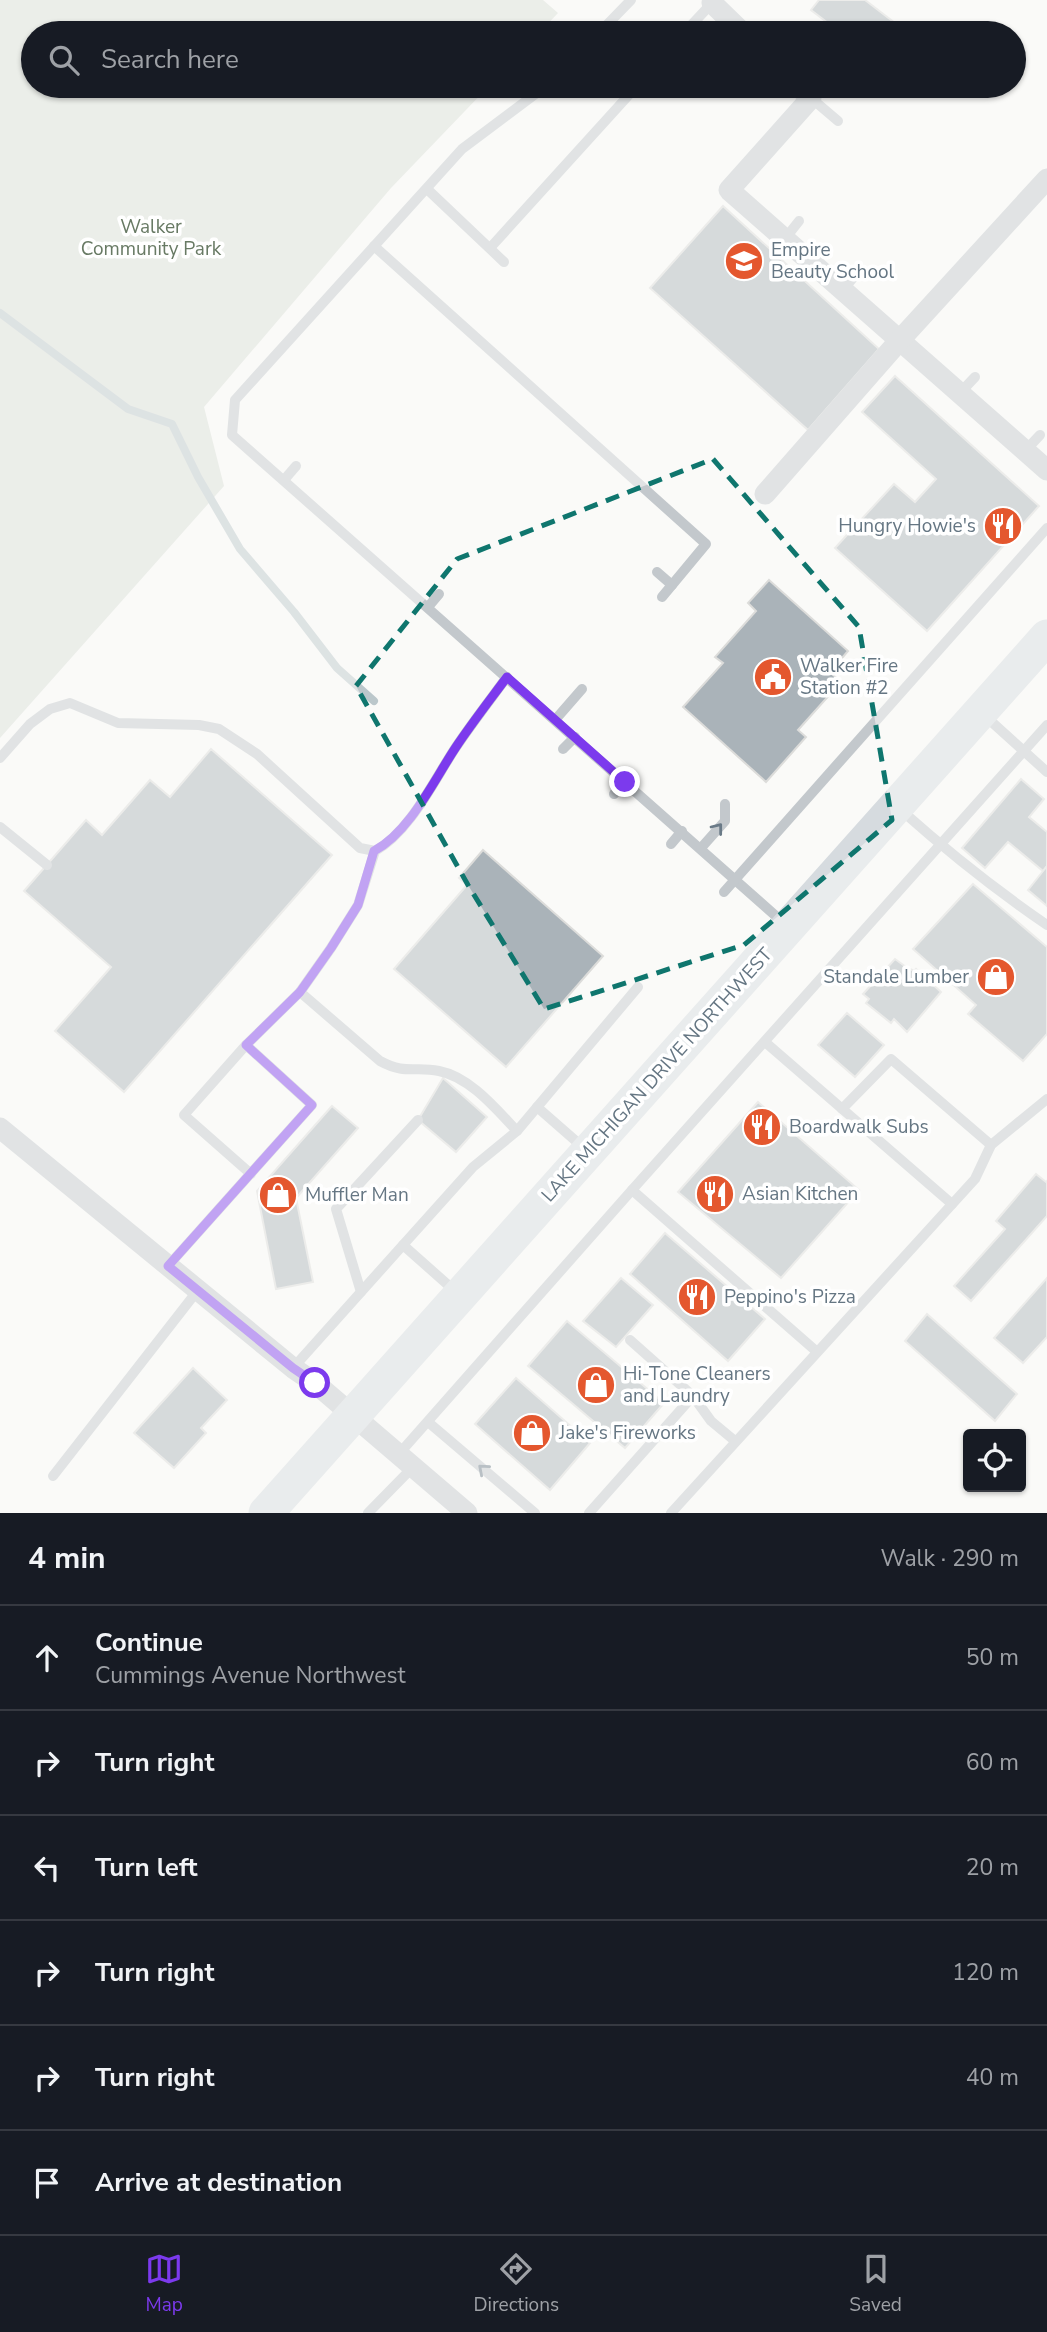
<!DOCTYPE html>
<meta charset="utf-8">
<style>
body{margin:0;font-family:"Nunito Sans",sans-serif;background:#242831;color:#f1f3f6}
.controls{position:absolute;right:21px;bottom:21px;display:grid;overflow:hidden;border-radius:7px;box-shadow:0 2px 5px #0004}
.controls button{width:63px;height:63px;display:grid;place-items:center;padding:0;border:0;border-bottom:2px solid #363941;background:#171b24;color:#f1f3f6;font:35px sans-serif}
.stop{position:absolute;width:21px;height:21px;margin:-16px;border:5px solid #7c3aed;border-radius:50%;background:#fff}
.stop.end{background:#7c3aed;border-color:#fff;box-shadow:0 2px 7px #0008}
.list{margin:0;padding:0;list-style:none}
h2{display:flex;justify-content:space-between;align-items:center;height:91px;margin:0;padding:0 28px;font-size:30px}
h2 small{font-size:23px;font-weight:400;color:#9ea1a6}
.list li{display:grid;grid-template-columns:46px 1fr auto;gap:21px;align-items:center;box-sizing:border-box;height:105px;padding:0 28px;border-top:2px solid #363941}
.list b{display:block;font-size:26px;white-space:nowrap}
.list p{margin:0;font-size:23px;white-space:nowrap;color:#9ea1a6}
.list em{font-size:23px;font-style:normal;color:#9ea1a6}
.icon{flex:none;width:38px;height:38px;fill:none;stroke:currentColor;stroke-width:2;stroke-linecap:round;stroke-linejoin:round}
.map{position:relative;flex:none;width:1047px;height:1513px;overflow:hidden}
.search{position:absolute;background:#171b24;box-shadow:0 2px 5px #0004;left:21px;right:21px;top:21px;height:77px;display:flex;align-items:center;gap:18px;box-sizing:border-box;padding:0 24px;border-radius:38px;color:#9ea1a6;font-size:26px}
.sheet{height:721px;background:#171b24}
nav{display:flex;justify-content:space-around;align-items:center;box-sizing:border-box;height:98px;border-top:2px solid #363941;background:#171b24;font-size:19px;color:#9ea1a6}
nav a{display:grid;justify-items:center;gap:4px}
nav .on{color:#7c3aed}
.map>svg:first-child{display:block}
.green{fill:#dadfd7}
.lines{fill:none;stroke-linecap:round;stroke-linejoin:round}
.stream{stroke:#bbc7cb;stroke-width:8}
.building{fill:#aab3b9;stroke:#dcdcda;stroke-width:2}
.service{stroke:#c3c8cc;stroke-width:10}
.minor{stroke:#c3c8cc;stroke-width:21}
.trunk{stroke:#d6dbdf;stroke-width:35}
.oneway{stroke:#6a7a87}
.route{stroke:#7c3aed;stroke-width:9}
.marked{fill:none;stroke:#0f766e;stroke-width:5;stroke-dasharray:14 9;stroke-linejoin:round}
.labels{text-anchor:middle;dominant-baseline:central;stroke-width:7;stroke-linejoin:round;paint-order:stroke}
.park-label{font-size:19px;fill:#687a64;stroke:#fff}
.poi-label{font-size:19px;fill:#657683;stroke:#fff;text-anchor:start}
.street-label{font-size:19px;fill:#657683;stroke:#fff}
</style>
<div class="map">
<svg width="1047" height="1513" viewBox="0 0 1047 1513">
<rect width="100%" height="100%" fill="#fafaf8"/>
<!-- green -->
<path class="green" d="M0,0H543L558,13L539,33H33V86H489L391,188L204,407L224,486L0,738Z"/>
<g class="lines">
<!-- stream -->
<path class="stream" d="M0,313L128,409L172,424L198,477L240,549L294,612L337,668L374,701"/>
</g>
<!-- building -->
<g class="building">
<path d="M819,0H865L908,33H841L811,10Z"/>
<path d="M723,206L879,349L808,430L650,288Z"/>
<path d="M895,376L1039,506L927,631L835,548L894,484L915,502L936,479L862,412Z"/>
<path d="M769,580L848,651L830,672L841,682L798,730L806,737L766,782L683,707L723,663L715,657L756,611L748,603Z"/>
<path d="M211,749L332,855L124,1092L55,1031L111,967L24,891L86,820L102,835L150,780L170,797Z"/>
<path d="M1021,779L1044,799L1029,817L1047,832V866L1043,871L1008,842L985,868L962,848Z"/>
<path d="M483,850L603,956L506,1067L394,969L467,885L459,878Z"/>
<path d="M1047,866V906L1028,890Z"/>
<path d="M973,884L1047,947V1034L1023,1061L968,1014L976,1005L913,949Z"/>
<path d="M895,959L906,967L914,971L916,969L941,992L907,1032L894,1019L891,1023L866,1003L869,999L863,994Z"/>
<path d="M847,1013L884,1045L855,1077L818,1045Z"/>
<path d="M443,1078L487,1117L456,1152L418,1120Z"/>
<path d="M758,1102L859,1190L781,1278L678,1192Z"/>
<path d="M332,1106L358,1128L296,1198L313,1282L276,1289L257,1191Z"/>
<path d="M1036,1174L1046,1182L1047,1181V1216L971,1301L954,1286L1005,1229L996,1221Z"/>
<path d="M665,1233L765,1319L728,1361L630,1274Z"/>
<path d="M621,1278L653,1305L616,1347L583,1321Z"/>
<path d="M1047,1278V1337L1023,1363L994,1338Z"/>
<path d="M927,1314L1017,1394L995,1421L905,1341Z"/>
<path d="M567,1321L664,1403L625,1448L528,1366Z"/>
<path d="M193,1368L227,1400L201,1428L206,1433L174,1468L134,1433Z"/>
<path d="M516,1378L590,1443L550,1490L475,1424Z"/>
</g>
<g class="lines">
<!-- service -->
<g class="service">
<path d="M599,33L631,0"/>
<path d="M684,33L712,3L710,2"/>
<path d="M546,86L462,149L235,400L232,435L786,925"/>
<path d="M811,98L838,121"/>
<path d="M427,189L504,262"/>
<path d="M784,240L799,221"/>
<path d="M374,246L706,544L662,597"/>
<path d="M490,248L637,86"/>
<path d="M842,291L857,273"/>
<path d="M959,394L975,377"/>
<path d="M1025,451L1040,435"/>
<path d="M284,480L296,466"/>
<path d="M657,572L672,585"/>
<path d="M428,607L439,594"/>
<path d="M984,715L1047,772"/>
<path d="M555,720L582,689"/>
<path d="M563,749L575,737"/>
<path d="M0,758L30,724L50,709L70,703L118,723L199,725L219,729L257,754L360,848L375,851C410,832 434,780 456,747C472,723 490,700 507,677"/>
<path d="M614,794L625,782"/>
<path d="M901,810C947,851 996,890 1047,925"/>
<path d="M0,827L47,865"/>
<path d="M671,844L682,831"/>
<path d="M701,848L725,821V804"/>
<path d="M724,892L1047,528"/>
<path d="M300,992L380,1061C406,1075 414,1066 439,1071C470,1077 496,1109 517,1131"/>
<path d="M765,1042L952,1204"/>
<path d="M246,1045L300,992L331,948L358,905L375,851"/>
<path d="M537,1107L585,1149"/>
<path d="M842,1109L891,1059L991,1145"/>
<path d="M632,1190L816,1351"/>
<path d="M403,1245L473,1167L517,1131L638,987"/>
<path d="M168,1266L312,1105L246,1045L184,1115L251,1174"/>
<path d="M361,1292L336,1209L418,1120"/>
<path d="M630,1340L693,1396"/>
<path d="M293,1368L403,1245L456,1292"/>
<path d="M428,1422L535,1513"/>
<path d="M398,1455L632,1190L1047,725"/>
<path d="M53,1476L198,1290"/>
<path d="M368,1513L413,1467"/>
<path d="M589,1513L693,1396L711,1421L735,1441"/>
<path d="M671,1513L975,1179L991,1145L1047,1099"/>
</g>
<!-- minor -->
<g class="minor">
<path d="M712,3L743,33"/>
<path d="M798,86L811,98L729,190L1047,470"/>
<path d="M765,494L899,341L1047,179"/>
<path d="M0,1128L293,1368L315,1383L467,1513"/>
</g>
<!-- trunk -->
<path class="trunk" d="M266,1513L1047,637"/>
</g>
<!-- one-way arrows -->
<defs><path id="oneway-chevron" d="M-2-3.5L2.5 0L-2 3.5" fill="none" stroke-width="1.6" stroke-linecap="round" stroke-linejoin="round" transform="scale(1.75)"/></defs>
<g class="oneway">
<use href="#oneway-chevron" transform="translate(718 828) rotate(-52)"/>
<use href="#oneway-chevron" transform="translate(483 1469) rotate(-139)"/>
</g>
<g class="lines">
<!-- route -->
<path class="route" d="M315,1383L293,1368L168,1266L312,1105L246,1045L300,992L331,948L358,905L374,851C410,832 434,780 456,747C472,723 490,700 507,677L625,782"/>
</g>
<!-- marked area -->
<path d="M0 0H1047V1513H0ZM713,459L859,627L892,820L744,945L544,1009L468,885L356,686L457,559Z" fill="#fafaf8" fill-opacity=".55" fill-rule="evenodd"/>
<path class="marked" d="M713,459L859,627L892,820L744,945L544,1009L468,885L356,686L457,559Z"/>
<!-- icons -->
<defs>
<g id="school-disc" transform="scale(2.0125)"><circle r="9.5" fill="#e4572e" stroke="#fff"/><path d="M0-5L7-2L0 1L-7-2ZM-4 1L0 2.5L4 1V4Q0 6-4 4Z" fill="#fff"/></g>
<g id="restaurant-disc" transform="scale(2.0125)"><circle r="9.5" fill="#e4572e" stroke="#fff"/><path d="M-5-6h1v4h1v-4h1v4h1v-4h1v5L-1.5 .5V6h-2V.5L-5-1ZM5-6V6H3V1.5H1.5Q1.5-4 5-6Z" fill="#fff"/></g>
<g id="civic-disc" transform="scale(2.0125)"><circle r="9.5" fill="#e4572e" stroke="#fff"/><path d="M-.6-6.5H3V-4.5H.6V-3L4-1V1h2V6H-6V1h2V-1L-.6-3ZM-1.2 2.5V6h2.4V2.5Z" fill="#fff"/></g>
<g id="shop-disc" transform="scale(2.0125)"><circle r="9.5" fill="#e4572e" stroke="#fff"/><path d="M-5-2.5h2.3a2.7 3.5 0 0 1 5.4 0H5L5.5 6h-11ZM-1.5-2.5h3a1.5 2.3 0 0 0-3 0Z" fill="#fff"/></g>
</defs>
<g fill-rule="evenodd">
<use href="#school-disc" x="744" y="261"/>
<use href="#restaurant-disc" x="1003" y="526"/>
<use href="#civic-disc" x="773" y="677"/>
<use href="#shop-disc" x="996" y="977"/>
<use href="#restaurant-disc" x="762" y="1127"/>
<use href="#restaurant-disc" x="715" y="1194"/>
<use href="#shop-disc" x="278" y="1195"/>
<use href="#restaurant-disc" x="697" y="1297"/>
<use href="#shop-disc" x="596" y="1385"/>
<use href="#shop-disc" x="532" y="1433"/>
</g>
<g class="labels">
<!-- park labels -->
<g class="park-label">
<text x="151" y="227">Walker<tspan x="151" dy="22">Community Park</tspan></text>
</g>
<!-- poi labels -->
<g class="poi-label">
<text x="771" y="250">Empire<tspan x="771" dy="22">Beauty School</tspan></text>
<text x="976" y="526" text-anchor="end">Hungry Howie's</text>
<text x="800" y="666">Walker Fire<tspan x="800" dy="22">Station #2</tspan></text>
<text x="969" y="977" text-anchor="end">Standale Lumber</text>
<text x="789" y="1127">Boardwalk Subs</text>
<text x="742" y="1194">Asian Kitchen</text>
<text x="305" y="1195">Muffler Man</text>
<text x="724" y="1297">Peppino's Pizza</text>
<text x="623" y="1374">Hi-Tone Cleaners<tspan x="623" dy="22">and Laundry</tspan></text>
<text x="559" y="1433">Jake's Fireworks</text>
</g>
<!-- street labels -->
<g class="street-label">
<text transform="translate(657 1075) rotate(-48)">LAKE MICHIGAN DRIVE NORTHWEST</text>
</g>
</g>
</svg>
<div class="controls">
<button><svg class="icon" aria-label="locate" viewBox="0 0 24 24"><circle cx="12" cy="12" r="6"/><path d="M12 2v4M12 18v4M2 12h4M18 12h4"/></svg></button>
</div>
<div class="stop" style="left:315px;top:1383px"></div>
<div class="stop end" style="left:625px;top:782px"></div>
<div class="search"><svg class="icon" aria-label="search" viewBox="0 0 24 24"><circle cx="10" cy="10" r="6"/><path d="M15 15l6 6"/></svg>Search here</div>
</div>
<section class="sheet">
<h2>4 min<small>Walk · 290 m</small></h2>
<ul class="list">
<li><svg class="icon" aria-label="ahead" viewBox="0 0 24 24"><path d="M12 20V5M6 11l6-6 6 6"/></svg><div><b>Continue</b><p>Cummings Avenue Northwest</p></div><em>50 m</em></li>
<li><svg class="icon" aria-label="right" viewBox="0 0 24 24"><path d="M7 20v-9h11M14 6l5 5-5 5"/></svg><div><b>Turn right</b></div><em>60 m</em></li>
<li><svg class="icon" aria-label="left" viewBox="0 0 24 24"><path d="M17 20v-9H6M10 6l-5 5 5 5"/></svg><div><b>Turn left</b></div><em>20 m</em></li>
<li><svg class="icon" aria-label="right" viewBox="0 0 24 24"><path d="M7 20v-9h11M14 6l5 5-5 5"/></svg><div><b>Turn right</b></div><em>120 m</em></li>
<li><svg class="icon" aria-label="right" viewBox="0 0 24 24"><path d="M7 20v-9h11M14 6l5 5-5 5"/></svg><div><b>Turn right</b></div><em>40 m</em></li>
<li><svg class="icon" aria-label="arrive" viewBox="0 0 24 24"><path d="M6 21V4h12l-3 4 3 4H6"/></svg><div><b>Arrive at destination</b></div></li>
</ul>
</section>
<nav>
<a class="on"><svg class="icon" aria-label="map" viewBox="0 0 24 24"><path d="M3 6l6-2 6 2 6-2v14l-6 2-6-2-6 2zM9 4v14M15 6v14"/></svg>Map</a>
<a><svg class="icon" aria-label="directions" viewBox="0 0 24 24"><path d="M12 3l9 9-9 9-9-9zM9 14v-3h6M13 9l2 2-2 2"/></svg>Directions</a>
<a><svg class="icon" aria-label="saved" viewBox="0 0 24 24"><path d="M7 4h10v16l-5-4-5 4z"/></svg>Saved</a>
</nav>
